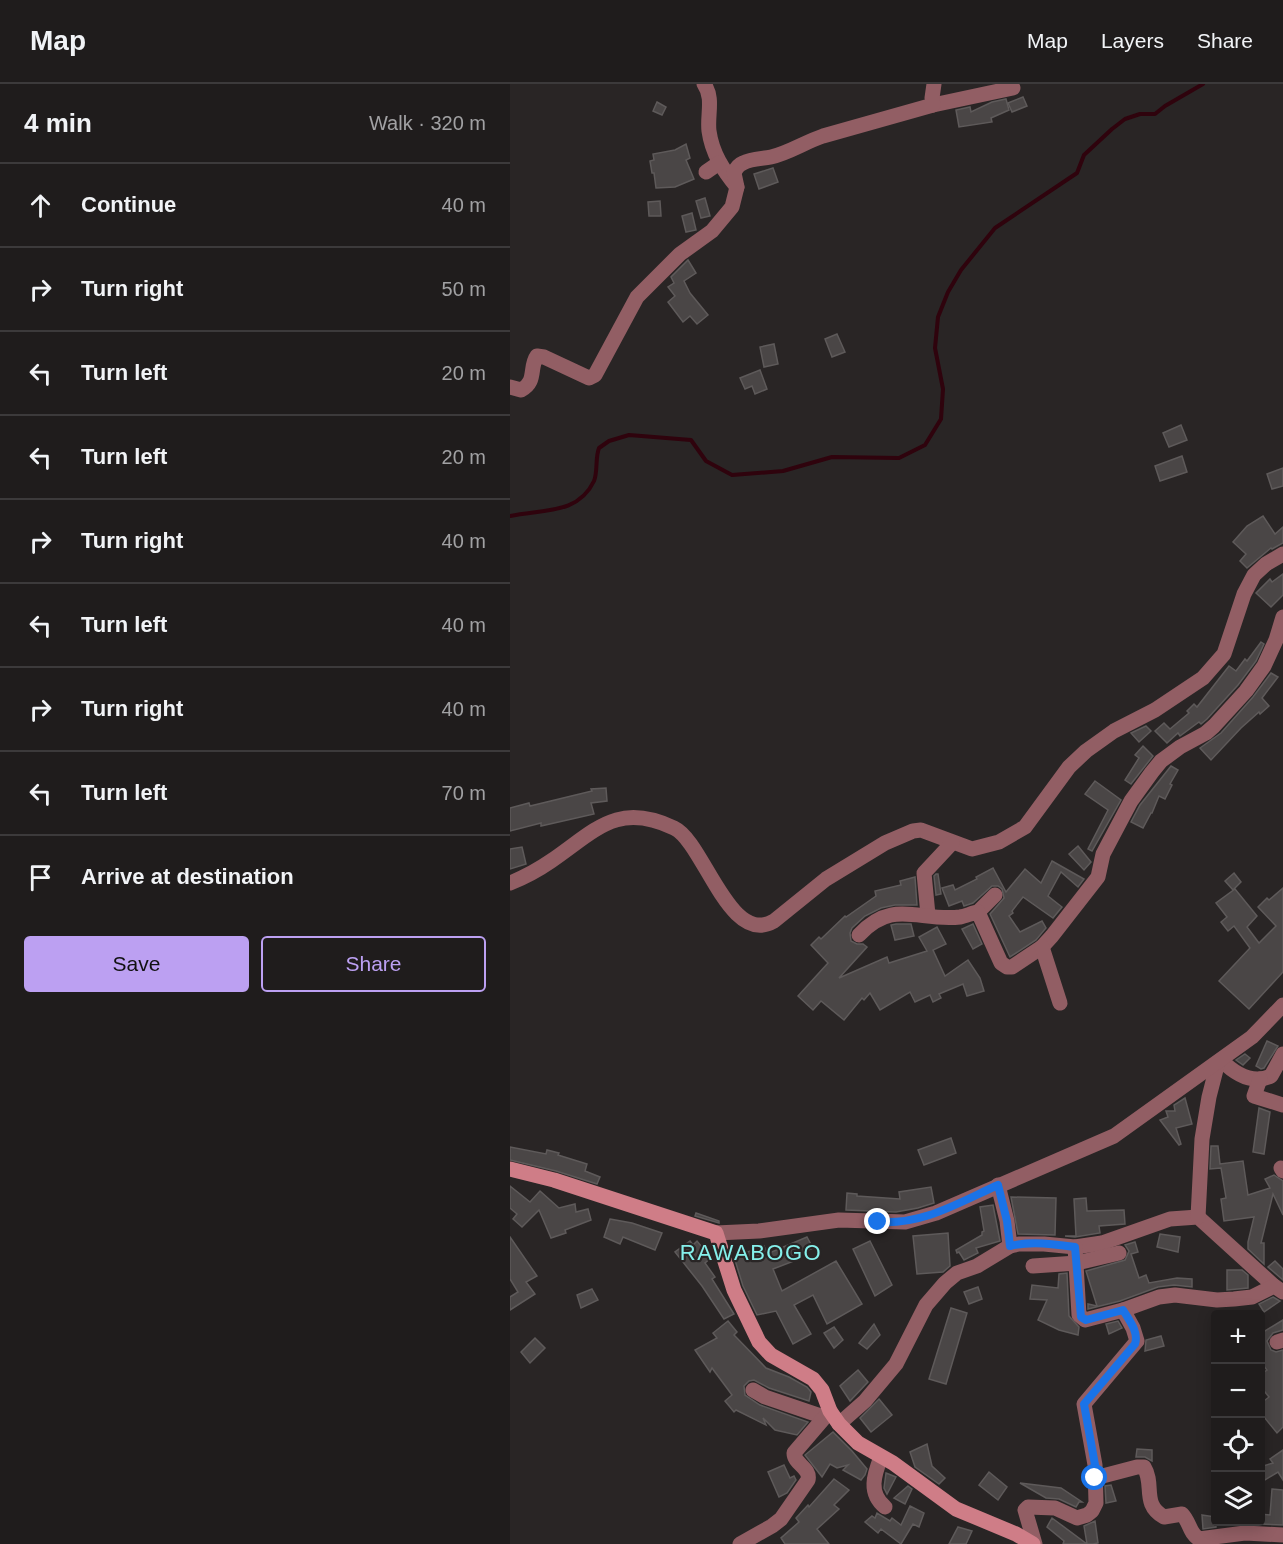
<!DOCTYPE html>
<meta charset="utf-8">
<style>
body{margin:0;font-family:Helvetica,sans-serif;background:#272525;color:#f1f3f6}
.controls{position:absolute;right:18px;bottom:18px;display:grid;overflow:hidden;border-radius:6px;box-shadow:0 3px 15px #0003}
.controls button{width:54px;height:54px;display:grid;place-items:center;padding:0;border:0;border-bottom:2px solid #3c3a3b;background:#1f1c1c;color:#f1f3f6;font:30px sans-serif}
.stop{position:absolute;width:18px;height:18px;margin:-14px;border:4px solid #1a73e8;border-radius:50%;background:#fff}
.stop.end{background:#1a73e8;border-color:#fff;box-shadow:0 2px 6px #0008}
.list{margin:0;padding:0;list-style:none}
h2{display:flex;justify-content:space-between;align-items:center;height:78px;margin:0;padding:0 24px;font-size:26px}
h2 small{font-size:20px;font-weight:400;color:#a1a1a3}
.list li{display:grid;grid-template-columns:39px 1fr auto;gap:18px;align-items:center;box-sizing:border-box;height:84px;padding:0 24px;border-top:2px solid #3c3a3b}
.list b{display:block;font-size:22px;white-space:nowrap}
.list em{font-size:20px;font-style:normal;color:#a1a1a3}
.actions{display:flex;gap:12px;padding:18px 24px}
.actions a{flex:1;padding:14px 0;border:2px solid #bca0f2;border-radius:6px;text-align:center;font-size:21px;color:#bca0f2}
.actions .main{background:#bca0f2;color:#111}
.icon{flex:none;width:33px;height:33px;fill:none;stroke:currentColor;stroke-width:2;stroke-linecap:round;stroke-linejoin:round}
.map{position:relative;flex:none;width:773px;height:1460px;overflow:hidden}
header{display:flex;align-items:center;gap:36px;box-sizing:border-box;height:84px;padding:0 30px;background:#1f1c1c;border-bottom:2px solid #3c3a3b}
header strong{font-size:28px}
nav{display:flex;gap:33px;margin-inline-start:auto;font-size:21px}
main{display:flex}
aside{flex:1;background:#1f1c1c}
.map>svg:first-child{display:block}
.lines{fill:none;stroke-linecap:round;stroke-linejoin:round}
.stream{stroke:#2f030d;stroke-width:4}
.building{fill:#4a4646;stroke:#5e5a5a;stroke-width:1.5}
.street{stroke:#925e64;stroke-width:15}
.secondary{stroke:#cf7d87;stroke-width:15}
.route{stroke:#1a73e8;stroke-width:8}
.labels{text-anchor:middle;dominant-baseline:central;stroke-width:4.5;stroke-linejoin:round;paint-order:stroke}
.quarter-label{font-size:22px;letter-spacing:1.5px;fill:#85f0eb;stroke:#292525}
</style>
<header>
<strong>Map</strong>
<nav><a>Map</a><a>Layers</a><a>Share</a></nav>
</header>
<main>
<aside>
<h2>4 min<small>Walk · 320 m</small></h2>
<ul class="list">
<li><svg class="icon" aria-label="ahead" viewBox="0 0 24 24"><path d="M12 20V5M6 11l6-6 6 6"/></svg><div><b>Continue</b></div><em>40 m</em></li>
<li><svg class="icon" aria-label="right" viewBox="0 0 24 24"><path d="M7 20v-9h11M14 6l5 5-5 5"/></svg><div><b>Turn right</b></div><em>50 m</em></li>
<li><svg class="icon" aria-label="left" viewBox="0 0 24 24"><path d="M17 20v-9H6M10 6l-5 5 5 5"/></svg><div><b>Turn left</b></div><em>20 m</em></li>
<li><svg class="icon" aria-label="left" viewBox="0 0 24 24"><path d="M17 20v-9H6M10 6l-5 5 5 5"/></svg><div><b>Turn left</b></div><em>20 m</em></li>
<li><svg class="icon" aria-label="right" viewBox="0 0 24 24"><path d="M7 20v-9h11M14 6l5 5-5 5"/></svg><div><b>Turn right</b></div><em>40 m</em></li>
<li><svg class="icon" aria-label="left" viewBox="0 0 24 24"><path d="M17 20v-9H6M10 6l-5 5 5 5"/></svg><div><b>Turn left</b></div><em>40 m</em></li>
<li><svg class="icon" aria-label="right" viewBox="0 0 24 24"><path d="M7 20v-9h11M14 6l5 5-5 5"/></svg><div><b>Turn right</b></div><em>40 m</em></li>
<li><svg class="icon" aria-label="left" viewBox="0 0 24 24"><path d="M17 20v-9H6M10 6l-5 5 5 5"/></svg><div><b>Turn left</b></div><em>70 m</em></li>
<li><svg class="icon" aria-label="arrive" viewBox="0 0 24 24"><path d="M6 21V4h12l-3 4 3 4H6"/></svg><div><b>Arrive at destination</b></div></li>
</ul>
<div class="actions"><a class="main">Save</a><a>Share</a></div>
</aside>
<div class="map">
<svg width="773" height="1460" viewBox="0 0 773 1460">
<rect width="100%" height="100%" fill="#292525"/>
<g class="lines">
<!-- stream -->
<path class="stream" d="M0,432C32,425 68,431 84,397C88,387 85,374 89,364L99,357L119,351L181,356L196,377L222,391L273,387L322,373L389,374L415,361L431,335L433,305L425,264L428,233L438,208L451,186L485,144L567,89L574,71L602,45L615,35L630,30H645L655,22L693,0"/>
</g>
<!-- building -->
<g class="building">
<path d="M513,13L517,22L502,28L498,19Z"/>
<path d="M496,15L499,26L481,34L482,38L449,43L446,26L460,23L461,28L482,18Z"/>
<path d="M147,18L156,23L152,31L143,27Z"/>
<path d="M176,60L180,74L176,76L184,95L165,103L146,104L144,89H142L140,77L144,76L143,70L165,66Z"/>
<path d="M263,84L268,98L249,105L244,90Z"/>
<path d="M195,114L200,132L191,134L186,117Z"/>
<path d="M150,117L151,132H139L138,118Z"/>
<path d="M182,129L186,146L176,148L172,132Z"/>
<path d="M178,176L186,189L174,197L180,209L198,231L187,240L180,232L173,238L158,218L165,212L158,203L164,199L161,193Z"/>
<path d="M327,250L335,268L322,273L315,255Z"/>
<path d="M264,260L268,280L254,283L250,263Z"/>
<path d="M250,286L257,305L245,310L242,302L235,305L230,294Z"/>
<path d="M671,341L677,356L659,363L653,349Z"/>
<path d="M672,372L677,388L650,397L645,382Z"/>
<path d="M773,384V402L762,405L757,390Z"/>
<path d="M753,432L765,450L773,443V459L762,465L761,464L737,484L730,477L736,470L723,458L737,442Z"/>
<path d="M773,490V511L761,523L746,509L760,495L762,498Z"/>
<path d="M751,558L754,560L746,577L728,601L697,635L691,640L689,638L670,652L668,649L657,659L645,647L654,639L660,645L679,629L677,627L684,620L687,623L719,582L726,587L735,575L737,577Z"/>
<path d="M761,589L768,593L752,614L759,622L750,630L749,628L731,644L701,676L690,664L711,649L743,613Z"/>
<path d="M636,642L641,647L629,658L621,649Z"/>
<path d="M633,662L643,672L621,700L615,696L629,674L625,671Z"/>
<path d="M661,682L668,686L660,700L662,701L655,715L649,712L642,729H641L633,744L621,738L630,721Z"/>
<path d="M585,697L611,716L582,767L578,765L598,726L575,710Z"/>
<path d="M96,704L97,717L81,719L84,730L31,742V739L0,747V724L19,719L20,722L82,707L81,705Z"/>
<path d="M568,762L581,778L574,786L559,770Z"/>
<path d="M12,763L16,780L0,785V765Z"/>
<path d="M542,777L574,795L568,803L551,788L538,812L552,823L543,834L513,813L502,827L503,829L499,832L510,848L532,837L536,844L526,856L500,873L480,830L494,814L492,805L488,802H482L463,819L454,822L452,817L439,822L432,804L443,801L445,806L467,795L466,793L483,784L496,808L515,785L531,799Z"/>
<path d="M724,789L731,798L723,806L715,797Z"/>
<path d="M426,790H428L431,810L426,811L424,792Z"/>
<path d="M405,793L407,821H385L371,824L355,832L342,844L340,849L341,857L347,860H353L357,863L329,894L377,873L379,879L417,867L409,853L427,843L436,860L423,866L435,892L458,876L470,894L474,907L457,912L453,900L429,910L431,914L423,918L420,911L405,918L400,908L370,926L360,909L354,916L352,914L334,936L311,917L303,926L288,912L318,879L301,861L309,853L311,855L335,832L336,833L366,812L365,807L391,801L390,797Z"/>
<path d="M773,804V888L739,925L709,897L740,864L724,842L718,847L711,838L717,833L706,819L725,805L747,832L737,843L749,859L766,842L748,823L757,814L759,816Z"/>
<path d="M386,840H401L404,852L385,856L381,841Z"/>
<path d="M463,840L472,860L463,865L452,845Z"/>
<path d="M757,957L768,962L754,984L751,985L746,982Z"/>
<path d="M735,970L740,974L733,981L726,976Z"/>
<path d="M675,1014L682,1040L666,1044L671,1060L669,1061L650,1036L658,1033L656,1027H665L664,1021Z"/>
<path d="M749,1024L760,1028L754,1070L743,1068Z"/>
<path d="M441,1054L446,1069L414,1081L408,1066Z"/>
<path d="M701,1062H708L710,1080L733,1077L738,1111L760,1104L755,1095L764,1091L773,1097V1131L763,1110L751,1159H754V1180L738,1165V1158L744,1133L714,1137L711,1115L716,1114L711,1084L700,1085Z"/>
<path d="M0,1063L36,1070L37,1066L49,1069L48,1071L77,1080L75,1087L90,1093L87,1100L46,1087L0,1076Z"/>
<path d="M0,1102L20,1118L30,1107L49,1124L65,1120L66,1128L78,1125L81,1136L55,1146L56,1149L41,1154L29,1126L12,1143L3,1135L7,1130L0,1124Z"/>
<path d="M421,1103L424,1119L408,1124L386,1128L336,1126L337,1109L347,1110V1112L390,1115L389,1108Z"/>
<path d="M501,1113L546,1114L545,1151L508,1150Z"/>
<path d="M576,1114L577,1127L614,1126L615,1140L589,1142L590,1149L565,1153L555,1152H566L564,1115Z"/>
<path d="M483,1121L490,1157L466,1164L468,1169L454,1176L449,1168L447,1169L446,1166L472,1151V1148L474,1147L470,1123Z"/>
<path d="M186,1129L209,1137V1139L185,1132Z"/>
<path d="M100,1135L122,1139L152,1149L145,1166L113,1153L110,1160L94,1153Z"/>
<path d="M438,1149L440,1182L433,1188L407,1190L403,1152Z"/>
<path d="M650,1150L670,1153L668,1168L647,1163Z"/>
<path d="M0,1153L27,1192L16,1198L25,1210L0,1226V1213L8,1208L0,1195Z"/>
<path d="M297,1153L303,1164L281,1173L284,1177L263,1185L272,1207L326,1177L352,1220L317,1240L303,1211L284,1221L301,1250L283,1260L266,1227L247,1231L233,1202L224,1173L254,1162L257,1170Z"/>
<path d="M180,1157L183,1161L187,1157L201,1174L195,1179L205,1193L202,1195L224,1230L214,1235L192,1202L165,1168Z"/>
<path d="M360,1157L382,1201L365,1212L343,1165Z"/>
<path d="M625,1158L628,1168L621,1170L629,1194L636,1191L639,1199L667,1194L682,1195V1203L664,1201L648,1203L610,1217L578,1225V1220L587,1222L576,1187L615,1176L619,1167L615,1161Z"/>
<path d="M765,1177L773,1185V1196L758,1183Z"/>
<path d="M717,1186H732L738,1191V1204L717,1206Z"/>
<path d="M557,1189L559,1232L569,1243L568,1251L549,1246L528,1236L537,1216L520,1215L522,1201L548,1204L549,1190Z"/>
<path d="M468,1203L472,1215L459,1220L454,1208Z"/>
<path d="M82,1205L88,1216L71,1224L67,1211Z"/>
<path d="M763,1213L770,1217L754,1228L749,1220Z"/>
<path d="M441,1224L457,1229L436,1300L419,1295Z"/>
<path d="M773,1236V1246L763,1249L757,1257L761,1266L766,1268L773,1266V1343L767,1349L750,1328V1320L759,1313L750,1302V1291L757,1286L750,1277V1250Z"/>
<path d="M218,1237L227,1248L224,1251L256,1284L279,1293L297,1303L301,1308L299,1317L259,1304L244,1296L239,1297L234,1302L235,1311L250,1321L298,1338L287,1351L265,1346L253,1334L256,1341L226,1326L224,1328L215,1317L222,1311L202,1284L200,1288L185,1266L207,1254L203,1249Z"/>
<path d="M608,1237L612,1244L599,1250L596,1240Z"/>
<path d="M364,1240L370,1251L357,1265L349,1259Z"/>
<path d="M324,1243L333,1256L324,1264L314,1249Z"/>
<path d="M651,1252L654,1262L635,1267L636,1256Z"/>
<path d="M25,1254L35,1264L20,1279L11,1268Z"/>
<path d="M348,1286L358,1298L340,1317L330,1302Z"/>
<path d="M369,1315L382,1331L361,1348L350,1334Z"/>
<path d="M323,1348L342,1367L357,1385L355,1391L351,1396L333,1386L338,1381L327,1384L320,1380L312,1393L295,1371Z"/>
<path d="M417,1360L422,1382L435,1394L429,1400L405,1383L400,1368Z"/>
<path d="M627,1365L642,1366V1377L635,1373H626Z"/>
<path d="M773,1366V1396L768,1388L750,1399V1383L763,1379L760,1375Z"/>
<path d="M274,1381L280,1394L284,1392L286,1396L277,1409L269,1413L258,1388Z"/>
<path d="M479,1388L497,1403L488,1416L469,1401Z"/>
<path d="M376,1389L386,1393L377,1410L374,1404Z"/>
<path d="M324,1395L339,1406L324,1421L329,1425L307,1445L319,1460H275L271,1454L289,1438L286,1434L298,1421L299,1423Z"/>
<path d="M510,1399L551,1404L572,1418H569L566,1423L549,1415L536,1414Z"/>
<path d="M601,1401L606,1417L596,1419L595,1402Z"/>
<path d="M398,1402L402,1405L395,1420L384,1414Z"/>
<path d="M762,1405L773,1406V1441L750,1440V1430L760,1431Z"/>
<path d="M400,1422L414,1429L409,1443L403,1440L391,1460L371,1445L368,1449L355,1438L362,1432L365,1434L367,1429L380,1437L382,1434L391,1441Z"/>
<path d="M692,1431L705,1433L706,1443L693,1445Z"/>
<path d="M542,1434L577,1460L574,1442L585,1437L588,1459L583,1460H553L554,1457L537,1443Z"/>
<path d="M448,1443L462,1447L456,1460H439Z"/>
</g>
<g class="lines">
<!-- street -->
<g class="street">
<path d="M194,0C204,14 197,31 199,47C202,69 213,86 227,103"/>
<path d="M423,21L503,4"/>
<path d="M196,88L209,79"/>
<path d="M0,303L11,306C27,298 19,283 27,272L34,273L79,294L85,291L127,213L170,170L202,147L222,123L227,103L224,89C226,84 228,81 233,79C242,74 252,75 261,73C279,69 295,58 313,52L423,21L422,14L424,0"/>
<path d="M0,799C15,793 28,786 41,777C85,747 107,717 164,744C194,758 219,863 264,837L316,795L375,759L403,747L411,746L462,765L489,758L515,743L559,683L576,667L604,647L645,626L693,594L714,570L734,510L744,491L756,480L773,470"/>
<path d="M468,828L485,811"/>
<path d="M418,831L414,789L442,759"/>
<path d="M349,851C383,814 409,838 450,833C456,832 462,829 468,828L491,879L497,883H502L532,863L542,852L588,793L593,770L621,717L642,688L651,677L670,663L696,649L704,642L736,607L754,582L766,556L773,533"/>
<path d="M532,863L550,919"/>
<path d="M711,976C724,989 742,1001 761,992L773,970"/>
<path d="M750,995L744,1012L773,1021"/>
<path d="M771,1084L773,1087"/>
<path d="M488,1101L497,1137L500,1162L509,1160H534L565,1163L592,1159L660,1135L688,1133L764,1202"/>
<path d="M688,1133L692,1055L699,1013L708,978"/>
<path d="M206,1149L249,1147L329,1136L395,1138L426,1129L604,1052L742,953L773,921"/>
<path d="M565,1163L569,1231L575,1236L613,1226L649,1213L665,1211L707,1216L724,1215L742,1213L764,1202L773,1208"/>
<path d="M523,1182L567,1179L609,1169"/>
<path d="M767,1258L773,1256"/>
<path d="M243,1306L255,1313L314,1333"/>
<path d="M329,1340L355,1317L386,1280L416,1221L435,1199L447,1189L467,1182L500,1162"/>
<path d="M371,1373C364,1391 358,1409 375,1423"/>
<path d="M585,1394L627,1383H634C645,1401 631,1420 654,1433L672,1430C680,1438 679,1449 689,1455L735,1449L773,1451"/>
<path d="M230,1460L262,1442L271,1435L298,1396C301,1384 284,1380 284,1369L320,1327"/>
<path d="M525,1460L515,1426L518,1423L545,1424L567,1434L577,1431L582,1427L586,1419L585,1381L574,1320L627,1257L623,1244L613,1226"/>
</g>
<!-- secondary -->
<path class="secondary" d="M0,1085L44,1096L206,1149L224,1206L249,1258L261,1271L303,1295L312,1306L320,1327L329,1340L348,1359L383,1379L446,1425L506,1450L523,1460"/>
</g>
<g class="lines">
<!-- route -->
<path class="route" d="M368,1138C413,1141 448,1119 488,1101L497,1137L500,1162C521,1157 544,1160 565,1163L571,1233L576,1236L613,1226C619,1236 629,1248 625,1260L574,1320L585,1381V1394"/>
</g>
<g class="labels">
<!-- quarter labels -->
<g class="quarter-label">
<text x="241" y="1168">RAWABOGO</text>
</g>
</g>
</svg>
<div class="controls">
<button>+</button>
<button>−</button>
<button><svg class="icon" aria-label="locate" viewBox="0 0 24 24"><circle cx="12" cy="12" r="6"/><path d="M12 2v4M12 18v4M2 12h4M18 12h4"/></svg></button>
<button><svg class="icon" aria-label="layers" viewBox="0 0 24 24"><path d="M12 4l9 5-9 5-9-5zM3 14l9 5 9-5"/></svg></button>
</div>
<div class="stop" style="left:585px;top:1394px"></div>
<div class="stop end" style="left:368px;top:1138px"></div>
</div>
</main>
